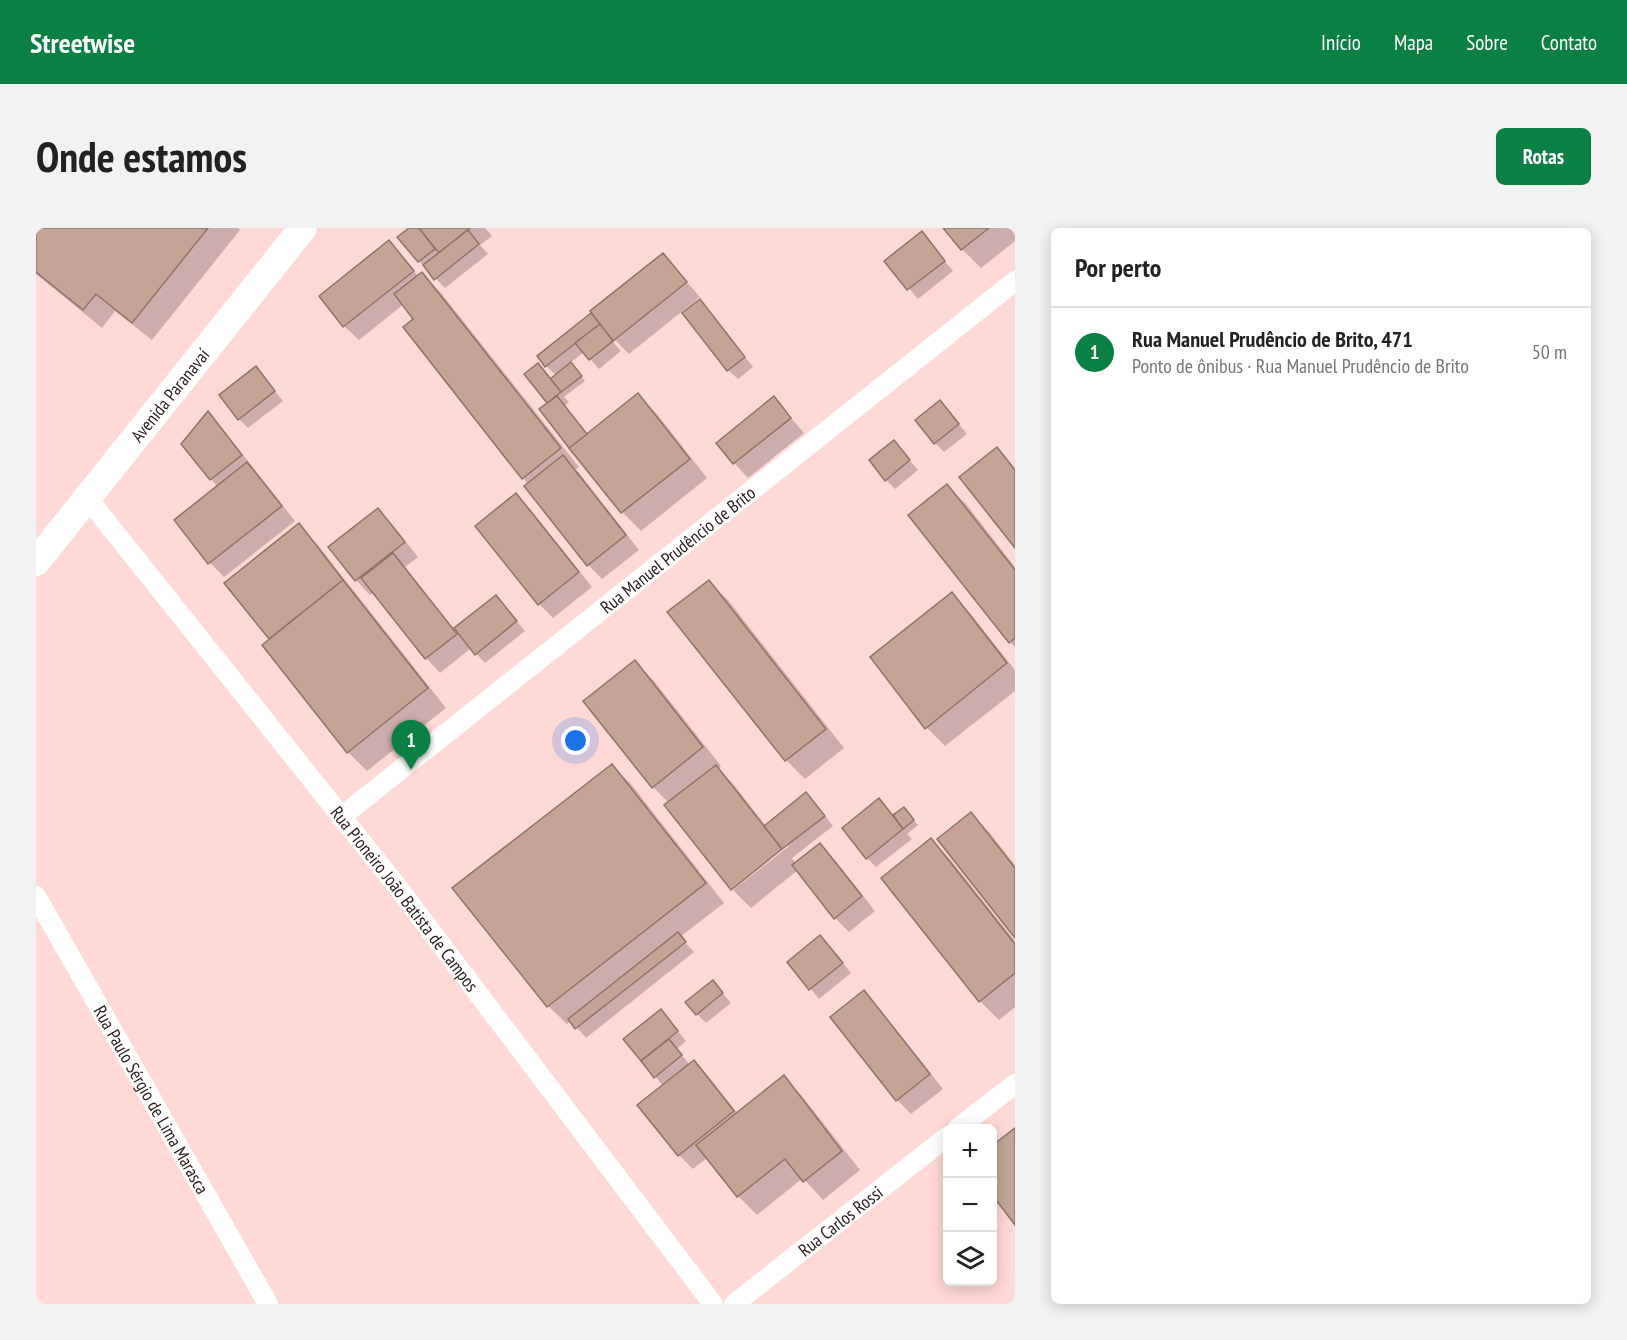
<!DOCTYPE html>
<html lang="pt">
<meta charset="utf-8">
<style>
body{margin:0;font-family:"PT Sans Narrow",sans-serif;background:#f2f2f2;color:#222}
.controls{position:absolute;right:18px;bottom:18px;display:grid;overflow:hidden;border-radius:9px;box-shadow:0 3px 15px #0003}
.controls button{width:54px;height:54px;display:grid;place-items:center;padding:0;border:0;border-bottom:2px solid #e0e0e0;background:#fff;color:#222;font:30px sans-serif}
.you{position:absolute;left:540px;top:513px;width:21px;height:21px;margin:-15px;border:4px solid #fff;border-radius:50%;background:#1a73e8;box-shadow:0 0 0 9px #1a73e833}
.badge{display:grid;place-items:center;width:39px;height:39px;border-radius:50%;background:#0b8043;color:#fff;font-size:20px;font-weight:700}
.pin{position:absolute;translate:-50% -50px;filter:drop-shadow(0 2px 3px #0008)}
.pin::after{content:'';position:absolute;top:32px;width:21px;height:18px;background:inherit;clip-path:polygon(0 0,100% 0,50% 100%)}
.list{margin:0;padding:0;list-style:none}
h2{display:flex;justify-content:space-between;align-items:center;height:78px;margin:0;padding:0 24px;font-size:26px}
h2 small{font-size:20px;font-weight:400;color:#767676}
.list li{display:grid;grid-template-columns:39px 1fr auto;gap:18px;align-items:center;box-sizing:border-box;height:90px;padding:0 24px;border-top:2px solid #e0e0e0}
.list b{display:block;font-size:22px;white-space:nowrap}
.list p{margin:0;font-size:20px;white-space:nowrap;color:#767676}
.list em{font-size:20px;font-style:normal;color:#767676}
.icon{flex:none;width:33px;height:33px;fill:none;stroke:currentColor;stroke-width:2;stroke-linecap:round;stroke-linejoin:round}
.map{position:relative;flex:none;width:979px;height:1076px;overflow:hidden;border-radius:9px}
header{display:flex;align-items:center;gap:36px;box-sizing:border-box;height:84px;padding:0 30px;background:#0b8043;color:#fff}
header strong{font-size:28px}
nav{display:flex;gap:33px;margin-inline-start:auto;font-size:21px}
.intro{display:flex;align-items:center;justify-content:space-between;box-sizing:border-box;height:144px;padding:0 36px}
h1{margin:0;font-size:42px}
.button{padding:15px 27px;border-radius:9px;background:#0b8043;color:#fff;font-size:21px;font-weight:700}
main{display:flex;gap:36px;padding:0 36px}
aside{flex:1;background:#fff;border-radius:9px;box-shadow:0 3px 15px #0003}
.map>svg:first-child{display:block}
.shadow{fill:#0003}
.building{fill:#c4a595;stroke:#8f7364;stroke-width:1.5}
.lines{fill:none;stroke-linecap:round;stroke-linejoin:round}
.street{stroke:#fff;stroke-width:20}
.secondary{stroke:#fff;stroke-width:28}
.labels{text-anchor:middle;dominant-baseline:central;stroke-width:5;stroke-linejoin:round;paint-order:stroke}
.street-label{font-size:18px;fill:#2a1c1b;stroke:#fceceb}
</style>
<header>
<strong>Streetwise</strong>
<nav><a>Início</a><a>Mapa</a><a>Sobre</a><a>Contato</a></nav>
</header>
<div class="intro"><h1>Onde estamos</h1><a class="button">Rotas</a></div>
<main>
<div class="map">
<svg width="979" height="1076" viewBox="0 0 979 1076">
<rect width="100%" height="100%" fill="#ffd9d6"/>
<!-- shadow -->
<g class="shadow">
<path d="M0,0H202L204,2L116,112L79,83L66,100L0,46Z"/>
<path d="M375,0H449L456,8L444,17L452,26L409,60L383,33Z"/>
<path d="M909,0H979V13L945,40L926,21Z"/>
<path d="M885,5L917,43L882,71L850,33Z"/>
<path d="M353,14L383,49L386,46L405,65L543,239L540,241L603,322L566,351L552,337L487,250L368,76L323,112L308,98L285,68Z"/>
<path d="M627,27L664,69L593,126L578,111H574L585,123L563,141L548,124L534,135L549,153L528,169L533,174L529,178L552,207L602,167L621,186L671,250L605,303L586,284L513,176L490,147L515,152L521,148L510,138Z"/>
<path d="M664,73L717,139L702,151L692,142Z"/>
<path d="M220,140L247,173L212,200L203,191Z"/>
<path d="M738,170L768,205L712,250L698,235Z"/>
<path d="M904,174L931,206L908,224L899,215Z"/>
<path d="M172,186L186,200L259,293L188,349L174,335L140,292L182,259L175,251Z"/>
<path d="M858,214L882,242L859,261L850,252Z"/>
<path d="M911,258L930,276L979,339V419L974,414Z"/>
<path d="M480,267L494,281L556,359L517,390L503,376Z"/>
<path d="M342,282L356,296L382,329L369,339L419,402L460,369L489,403L449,435L435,420L404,445L390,430L338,364L334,367L320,352L294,319Z"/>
<path d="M262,297L281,316L410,480L331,543L312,524L235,411L190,355Z"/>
<path d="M673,354L692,372L808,520L769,551L750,532L634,385Z"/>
<path d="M915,366L934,385L979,442V463L909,518L891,500Z"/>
<path d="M599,434L618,453L685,538L682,541L698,557L730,598L770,566L780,576L797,598L756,630L760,636L784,617L798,631L839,683L813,704L799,690L762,642L715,680L697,662L753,618L751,615L696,659L633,575L617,559Z"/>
<path d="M576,538L595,556L688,675L644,709L658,724L550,810L535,793L531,796L512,778Z"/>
<path d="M843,572L858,588L868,581L882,597L871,606L876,611L840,639L831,630Z"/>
<path d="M935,586L953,604L979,637V708L903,611Z"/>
<path d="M895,612L914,631L979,713V779L963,792L944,773Z"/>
<path d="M793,718L815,745L783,771L753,734Z"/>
<path d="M677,754L695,775L670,795L661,786Z"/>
<path d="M828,764L842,779L907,861L875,886L861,872L796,790Z"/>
<path d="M625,783L650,813L641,821L654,837L657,834L672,848L702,886L747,849L766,868L824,942L787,972L767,950L721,987L702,968L672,929L657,941L643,927L627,858L589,811Z"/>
<path d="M979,901V994L957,965V919Z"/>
</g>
<!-- building -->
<g class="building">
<path d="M0,0H172L96,95L60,66L47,82L0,44Z"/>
<path d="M373,0H383L399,21L382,34L361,9Z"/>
<path d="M383,0H434L403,25Z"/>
<path d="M907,0H953L925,22Z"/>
<path d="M432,2L443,16L398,52L387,37Z"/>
<path d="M886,3L909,33L871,62L848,33Z"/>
<path d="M353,12L378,43L307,99L283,68Z"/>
<path d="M627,25L651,54L577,113L554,83Z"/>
<path d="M386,44L525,220L486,251L367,99L377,91L358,66Z"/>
<path d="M664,71L709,129L691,143L646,85Z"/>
<path d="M555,85L564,96L509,139L501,128Z"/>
<path d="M564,96L577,113L553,132L539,115Z"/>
<path d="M535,134L546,148L525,164L514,151Z"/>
<path d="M502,135L525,164L511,175L488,146Z"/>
<path d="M220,138L239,163L202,192L183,167Z"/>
<path d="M602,165L654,231L585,285L533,220Z"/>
<path d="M521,168L551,206L533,220L503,181Z"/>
<path d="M738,168L755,190L697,236L680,215Z"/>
<path d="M904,172L923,196L898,216L879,192Z"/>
<path d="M172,183L206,227L174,252L145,216Z"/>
<path d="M858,212L874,232L849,253L833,232Z"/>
<path d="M961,219L979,242V320L923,249Z"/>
<path d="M527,227L590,307L551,338L488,258Z"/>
<path d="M211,234L246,278L172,336L138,292Z"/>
<path d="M911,256L979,342V410L973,415L872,287Z"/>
<path d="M480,265L543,344L502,377L439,298Z"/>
<path d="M342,280L369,314L319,353L292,319Z"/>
<path d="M263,295L307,352L233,411L188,355Z"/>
<path d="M357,325L421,406L389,431L325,350Z"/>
<path d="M307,352L392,460L311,525L226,417Z"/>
<path d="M673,352L790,501L749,533L631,384Z"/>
<path d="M916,364L971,435L889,501L834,429Z"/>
<path d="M460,367L481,393L439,427L418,400Z"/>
<path d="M599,432L667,519L616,560L547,473Z"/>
<path d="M576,536L670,655L511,779L416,660Z"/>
<path d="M680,537L746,621L695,662L628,577Z"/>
<path d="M770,564L789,588L746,621L728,598Z"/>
<path d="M843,570L867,601L830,631L806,600Z"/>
<path d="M868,579L878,592L867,601L857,587Z"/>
<path d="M935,584L979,640V710L901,611Z"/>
<path d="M895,610L979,716V745L943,774L845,650Z"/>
<path d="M784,615L826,668L798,691L756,637Z"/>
<path d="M642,704L650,714L539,801L532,791Z"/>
<path d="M784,707L807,735L773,762L751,734Z"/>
<path d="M677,752L687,765L660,787L649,774Z"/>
<path d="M828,762L894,846L860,873L794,789Z"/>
<path d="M625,781L642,803L605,833L587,811Z"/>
<path d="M633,811L646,827L618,850L605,833Z"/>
<path d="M658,832L698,883L642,928L601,877Z"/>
<path d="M748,847L806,923L767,954L749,931L701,969L660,917Z"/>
<path d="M979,900V997L957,968V917Z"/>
</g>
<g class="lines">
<!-- street -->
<g class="street">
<path id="s1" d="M52,271L360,657L677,1076"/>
<path id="s2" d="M305,589L979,53"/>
<path id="s3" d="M0,668L232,1076"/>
<path d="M922,900L979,856"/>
<path id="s4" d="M698,1076L912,908"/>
</g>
<!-- secondary -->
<path class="secondary" id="s5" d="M0,334L267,0"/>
</g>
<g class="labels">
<!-- street labels -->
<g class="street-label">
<text stroke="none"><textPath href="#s5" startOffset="214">Avenida Paranavaí</textPath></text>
<text stroke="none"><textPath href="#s2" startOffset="430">Rua Manuel Prudêncio de Brito</textPath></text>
<text stroke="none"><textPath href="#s1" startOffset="510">Rua Pioneiro João Batista de Campos</textPath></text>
<text stroke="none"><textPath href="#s3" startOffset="234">Rua Paulo Sérgio de Lima Marasca</textPath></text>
<text stroke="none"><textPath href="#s4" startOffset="135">Rua Carlos Rossi</textPath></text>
</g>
</g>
</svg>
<div class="controls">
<button>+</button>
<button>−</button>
<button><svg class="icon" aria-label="layers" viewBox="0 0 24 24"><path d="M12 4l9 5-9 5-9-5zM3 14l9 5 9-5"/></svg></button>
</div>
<div class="you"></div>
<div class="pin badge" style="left:375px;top:542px">1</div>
</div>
<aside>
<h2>Por perto<small></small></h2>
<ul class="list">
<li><span class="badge">1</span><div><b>Rua Manuel Prudêncio de Brito, 471</b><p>Ponto de ônibus · Rua Manuel Prudêncio de Brito</p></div><em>50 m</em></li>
</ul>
</aside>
</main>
